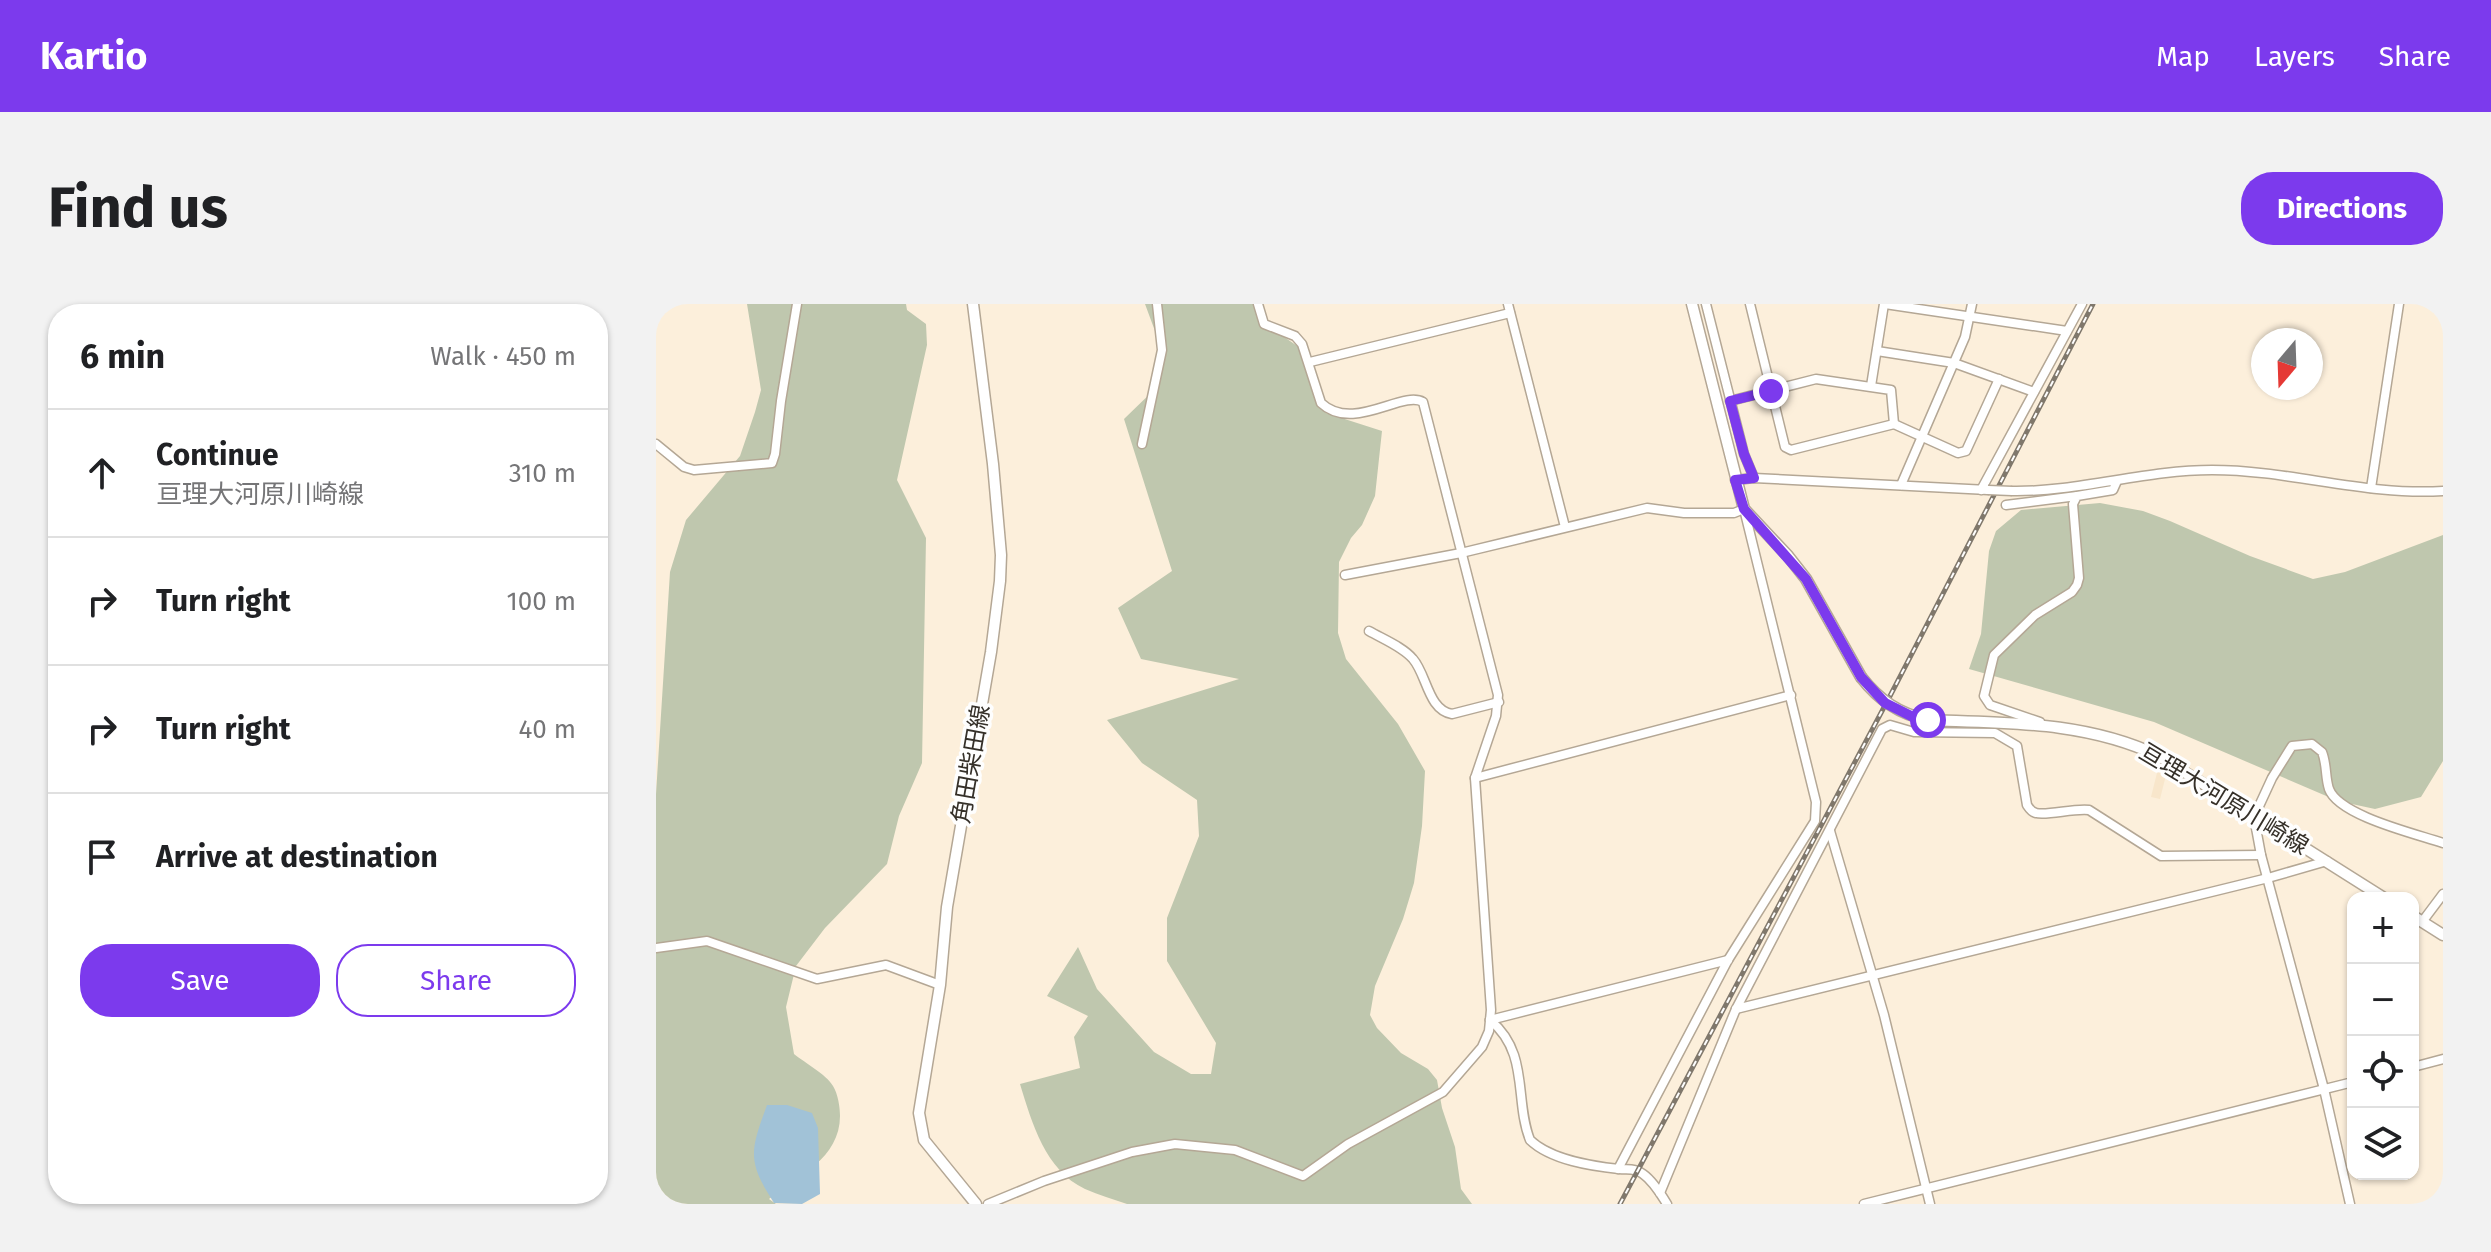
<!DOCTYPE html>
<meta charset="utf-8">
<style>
body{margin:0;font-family:"Fira Sans","Noto Sans JP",sans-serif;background:#f2f2f2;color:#202124}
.controls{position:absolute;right:24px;bottom:24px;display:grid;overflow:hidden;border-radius:16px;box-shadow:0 2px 6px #0004}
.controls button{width:72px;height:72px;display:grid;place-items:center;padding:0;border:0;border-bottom:2px solid #e0e0e0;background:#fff;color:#202124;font:40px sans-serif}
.compass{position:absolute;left:1595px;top:24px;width:72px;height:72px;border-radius:50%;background:#fff;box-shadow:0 2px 6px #0004;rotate:199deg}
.stop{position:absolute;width:24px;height:24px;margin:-18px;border:6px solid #7c3aed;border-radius:50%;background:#fff}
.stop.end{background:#7c3aed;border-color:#fff;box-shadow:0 2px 8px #0008}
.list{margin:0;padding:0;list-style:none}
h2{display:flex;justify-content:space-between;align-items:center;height:104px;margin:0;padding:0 32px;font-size:34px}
h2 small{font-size:26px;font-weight:400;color:#757577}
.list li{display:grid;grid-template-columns:52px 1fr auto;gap:24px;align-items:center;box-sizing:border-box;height:128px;padding:0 32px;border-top:2px solid #e0e0e0}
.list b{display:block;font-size:30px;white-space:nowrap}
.list p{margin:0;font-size:26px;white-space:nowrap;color:#757577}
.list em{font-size:26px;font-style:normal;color:#757577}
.actions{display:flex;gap:16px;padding:24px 32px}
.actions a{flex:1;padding:18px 0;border:2px solid #7c3aed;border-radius:32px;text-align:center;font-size:28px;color:#7c3aed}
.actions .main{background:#7c3aed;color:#fff}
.icon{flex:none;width:44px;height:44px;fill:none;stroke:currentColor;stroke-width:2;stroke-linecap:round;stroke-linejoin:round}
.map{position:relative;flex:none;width:1787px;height:900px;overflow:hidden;border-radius:32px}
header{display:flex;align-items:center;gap:48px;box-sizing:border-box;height:112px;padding:0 40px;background:#7c3aed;color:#fff}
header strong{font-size:38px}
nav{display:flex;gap:44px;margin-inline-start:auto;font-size:28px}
.intro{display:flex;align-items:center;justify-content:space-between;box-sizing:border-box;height:192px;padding:0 48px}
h1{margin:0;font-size:56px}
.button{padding:20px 36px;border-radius:32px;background:#7c3aed;color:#fff;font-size:28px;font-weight:700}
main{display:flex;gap:48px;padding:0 48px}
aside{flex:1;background:#fff;border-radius:32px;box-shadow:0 2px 6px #0004}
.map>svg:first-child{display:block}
.built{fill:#f8e6cb}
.green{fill:#bfc7ae}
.water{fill:#a1c2d7}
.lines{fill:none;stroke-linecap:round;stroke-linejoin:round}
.minor-casing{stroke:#b4a795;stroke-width:11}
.major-casing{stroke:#b4a795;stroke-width:13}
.minor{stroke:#fff;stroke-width:8}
.major{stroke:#fff;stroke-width:10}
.rail-casing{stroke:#80786c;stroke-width:5}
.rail{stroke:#fefefe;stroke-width:2;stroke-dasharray:6;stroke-linecap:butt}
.minor-bridge-casing{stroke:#b4a795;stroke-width:11;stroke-linecap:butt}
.major-bridge-casing{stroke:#b4a795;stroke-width:13;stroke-linecap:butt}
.minor-bridge{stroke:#fff;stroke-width:8}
.major-bridge{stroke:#fff;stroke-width:10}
.route{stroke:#7c3aed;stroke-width:10}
.labels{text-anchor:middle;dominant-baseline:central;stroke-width:7;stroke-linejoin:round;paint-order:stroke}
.street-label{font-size:24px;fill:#353029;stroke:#fefefe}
</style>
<header>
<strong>Kartio</strong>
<nav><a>Map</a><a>Layers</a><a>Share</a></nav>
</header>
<div class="intro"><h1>Find us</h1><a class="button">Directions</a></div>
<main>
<aside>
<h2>6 min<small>Walk · 450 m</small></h2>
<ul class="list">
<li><svg class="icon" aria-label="ahead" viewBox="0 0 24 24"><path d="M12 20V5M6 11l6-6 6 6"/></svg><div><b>Continue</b><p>亘理大河原川崎線</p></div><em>310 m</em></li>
<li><svg class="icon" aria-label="right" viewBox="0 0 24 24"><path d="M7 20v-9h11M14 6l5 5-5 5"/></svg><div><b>Turn right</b></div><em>100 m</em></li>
<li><svg class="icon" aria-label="right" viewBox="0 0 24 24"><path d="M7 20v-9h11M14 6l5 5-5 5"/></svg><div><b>Turn right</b></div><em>40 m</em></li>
<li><svg class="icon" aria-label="arrive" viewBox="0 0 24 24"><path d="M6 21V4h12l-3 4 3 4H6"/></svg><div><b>Arrive at destination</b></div></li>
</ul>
<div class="actions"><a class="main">Save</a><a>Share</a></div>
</aside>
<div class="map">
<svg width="1787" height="900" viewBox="0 0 1787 900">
<rect width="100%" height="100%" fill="#fcefdb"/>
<!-- built -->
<path class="built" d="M1503,461L1512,463L1504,495L1495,493Z"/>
<!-- green -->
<g class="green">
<path d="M91,0H250L251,6L270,20L271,41L241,176L270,234L266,459L243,512L231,560L169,624L140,662L130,703L138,750C149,759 170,770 177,782C182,790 184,803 184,812C184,854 142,873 113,895L120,900H0V490L14,268L30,216L84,152L99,108L105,86Z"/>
<path d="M489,0H602L615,24L653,50L670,109L726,127L719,192L706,221L695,234L683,258L682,329L690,355L742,420L769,467L766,522L758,579L747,615L719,682L714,711L721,724L745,749L772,765L781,776L786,804L799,843L805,885L816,900H471C457,895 443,891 429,885C389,866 376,819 364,780L424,764L418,733L432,712L391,692L422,643L441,685L498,748L535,770H555L560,739L511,657V614L543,532L541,496L486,459L451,416L583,375L485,355L462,304L516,267L468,115L502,82L506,46Z"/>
<path d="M1444,199L1487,207L1514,217L1594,252L1657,275L1689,268L1787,231V457L1765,493L1719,505L1682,497L1498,418L1313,365L1325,330L1333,247L1340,227L1365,206Z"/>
</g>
<!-- water -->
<path class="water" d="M111,801H131L156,809L162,824L164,890L146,900L118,899C91,857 94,847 111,801Z"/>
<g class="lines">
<!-- minor casing -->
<g class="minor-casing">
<g id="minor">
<path d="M852,0L909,223"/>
<path d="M1050,0L1088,150L1098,174"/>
<path d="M1094,0L1129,143L1135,146L1238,120L1302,149L1310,147L1343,75"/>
<path d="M1229,0L1411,27"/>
<path d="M1221,47L1298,59L1378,88"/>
<path d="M654,58L854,9"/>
<path d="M1215,82L1228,0"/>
<path d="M1074,97L1160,75L1235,86L1238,120"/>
<path d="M0,140L28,163L38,166L116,159L119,150L125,97L141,0"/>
<path d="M486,140L506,46L501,0"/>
<path d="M1079,176L1098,174L1332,186"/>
<path d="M1245,181L1309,33L1316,0"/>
<path d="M1715,184L1743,0"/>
<path d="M1325,186L1426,0"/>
<path d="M1356,187C1423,188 1489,166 1556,166C1634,166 1709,192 1787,187"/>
<path d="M1350,201L1421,192"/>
<path d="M689,271L805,249L991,204L1028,209H1078L1088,205L1160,498L1159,517L1072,656L962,865"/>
<path d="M713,327C727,335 747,343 757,355C771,371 772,406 796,410L843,398"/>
<path d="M1384,418L1334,401L1328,392L1338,351L1379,311L1416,288L1421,281L1423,274L1417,200L1421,192L1457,186L1461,177"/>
<path d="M819,474L1135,391"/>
<path d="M1174,527L1228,711L1274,900"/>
<path d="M1766,618L1787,590"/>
<path d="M0,644L51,637L161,675L230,661L284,681"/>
<path d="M1080,705L1612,574L1671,557"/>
<path d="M834,716C874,749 858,796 874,836C895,856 935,862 963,865C972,866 980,864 987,870C997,877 1005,890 1011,900"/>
<path d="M834,716L1072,656"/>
<path d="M1757,763L1787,755"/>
<path d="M1004,889L1080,705L1226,425L1234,421L1258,428L1339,429L1361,442L1371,501C1373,504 1375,508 1380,509C1391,512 1418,504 1433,506L1505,552L1605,551"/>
<path d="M332,900L388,877L476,848L519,840L579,846L647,872L692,840L787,788L826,743L833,727L835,706L819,474L840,412L842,391L767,98C746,86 697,129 665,99L646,40L639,32L608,20L602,0"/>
<path d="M1208,900L1697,778"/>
<path d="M1694,900L1668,785L1605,551L1598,513L1616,474L1636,442L1656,440L1666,448C1671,460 1669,473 1673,485C1683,512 1761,530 1787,539"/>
</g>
</g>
<!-- major casing -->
<g class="major-casing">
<g id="major">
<path d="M317,0L337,160L345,251L344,277L335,348L291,603L284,681L263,809L268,836L320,900"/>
<path d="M1036,0L1088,205L1132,252L1150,275L1205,373"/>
<path d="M1272,416C1351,419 1430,417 1503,452L1728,594"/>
<path d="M1757,612L1787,631"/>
</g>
</g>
<!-- minor -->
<use href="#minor" class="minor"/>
<!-- major -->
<use href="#major" class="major"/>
<!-- rail casing -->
<g class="rail-casing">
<path id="rail" d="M964,900L1234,392L1437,0"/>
</g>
<!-- rail -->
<use href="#rail" class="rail"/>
<!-- minor-bridge casing -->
<g class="minor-bridge-casing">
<path id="minor-bridge" d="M1332,186L1356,187"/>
</g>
<!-- major-bridge casing -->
<g class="major-bridge-casing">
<path id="major-bridge" d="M1205,373C1223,396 1243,410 1272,416"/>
</g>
<!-- minor-bridge -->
<use href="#minor-bridge" class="minor-bridge"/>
<!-- major-bridge -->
<use href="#major-bridge" class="major-bridge"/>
</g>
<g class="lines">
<!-- route -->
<path class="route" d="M1115,87L1074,97L1088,150L1098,174L1079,176L1088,205L1150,275L1205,373L1229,399L1257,413L1272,416"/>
</g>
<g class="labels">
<!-- street labels -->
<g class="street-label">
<text transform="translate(315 460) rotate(-80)">角田柴田線</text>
<text transform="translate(1568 495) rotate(31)">亘理大河原川崎線</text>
</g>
</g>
</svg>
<div class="controls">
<button>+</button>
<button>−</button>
<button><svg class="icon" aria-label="locate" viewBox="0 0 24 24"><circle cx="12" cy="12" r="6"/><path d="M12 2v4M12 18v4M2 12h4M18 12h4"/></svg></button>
<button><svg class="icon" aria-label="layers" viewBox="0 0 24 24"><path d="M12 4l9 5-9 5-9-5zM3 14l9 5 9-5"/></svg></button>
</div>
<svg class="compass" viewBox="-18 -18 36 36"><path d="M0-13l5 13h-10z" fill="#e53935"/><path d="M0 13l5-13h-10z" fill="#757577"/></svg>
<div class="stop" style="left:1272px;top:416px"></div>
<div class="stop end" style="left:1115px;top:87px"></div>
</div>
</main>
